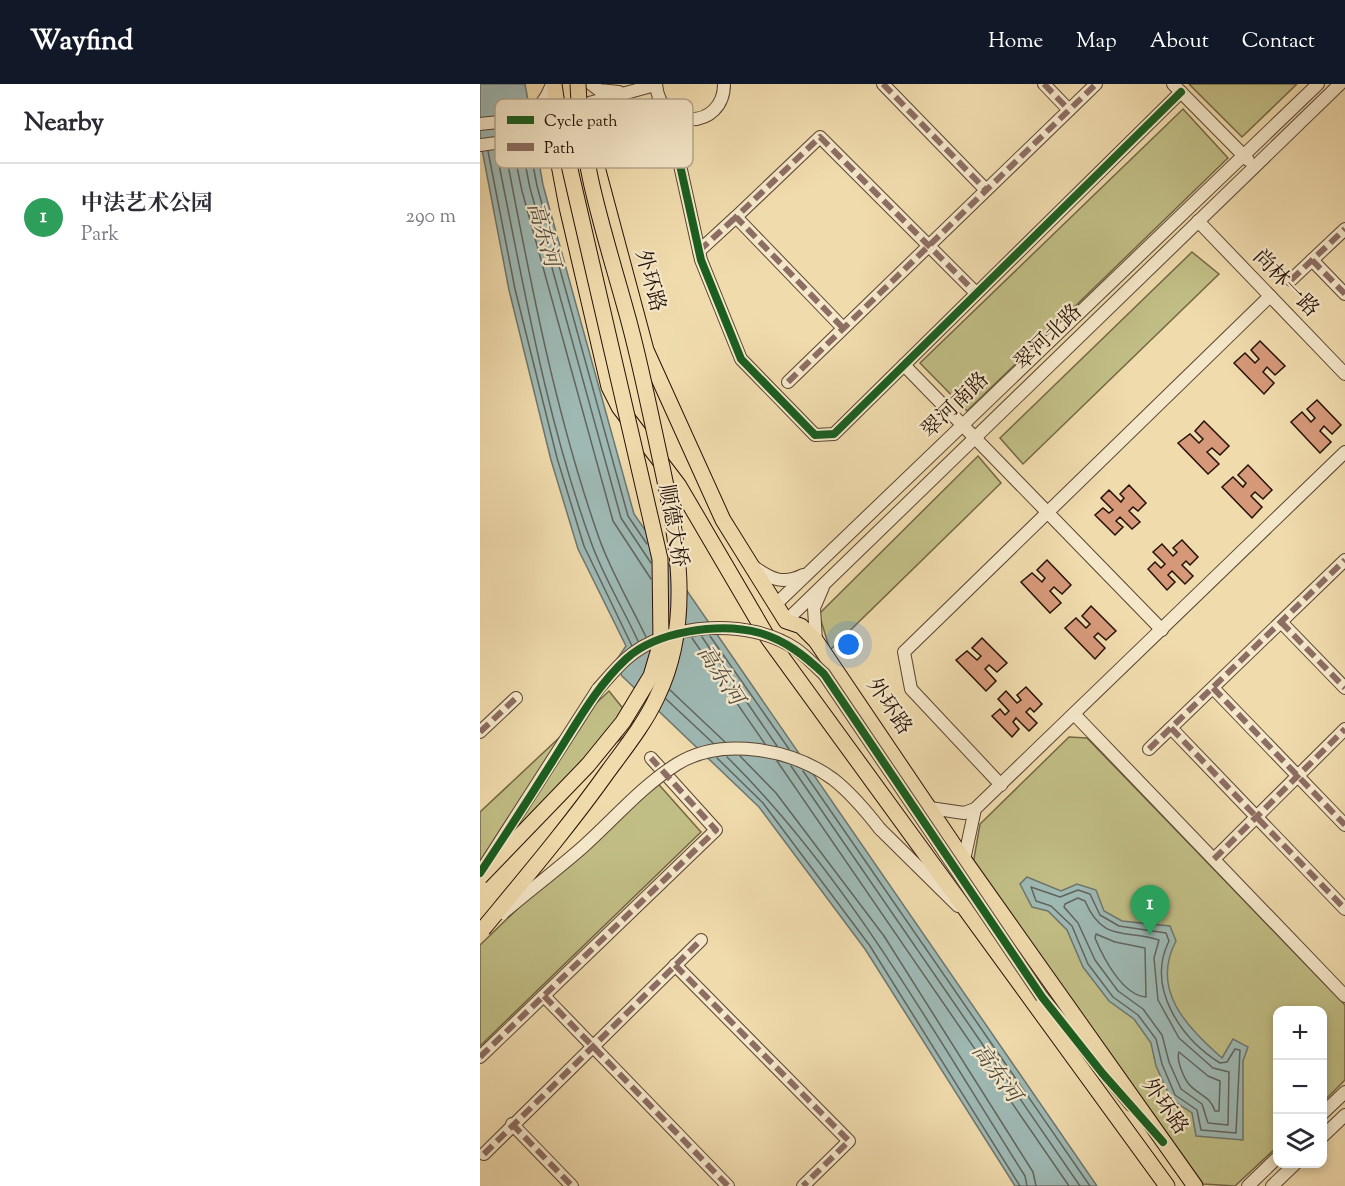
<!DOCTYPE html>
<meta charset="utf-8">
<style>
body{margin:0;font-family:"Sorts Mill Goudy","Noto Serif SC",serif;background:#f2f2f3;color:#2b2b33}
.controls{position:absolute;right:18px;bottom:18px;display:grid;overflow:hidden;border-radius:12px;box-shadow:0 3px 9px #0003}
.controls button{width:54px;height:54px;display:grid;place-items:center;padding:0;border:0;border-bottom:2px solid #e1e1e2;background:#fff;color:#2b2b33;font:30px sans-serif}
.you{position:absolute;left:369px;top:561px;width:21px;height:21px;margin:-15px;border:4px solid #fff;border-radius:50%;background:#1a73e8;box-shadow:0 0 0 9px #1a73e833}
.badge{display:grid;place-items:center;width:39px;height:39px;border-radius:50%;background:#111827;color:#fff;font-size:20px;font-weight:700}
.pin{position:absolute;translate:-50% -50px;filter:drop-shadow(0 2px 3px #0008)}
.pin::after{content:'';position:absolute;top:32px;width:21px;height:18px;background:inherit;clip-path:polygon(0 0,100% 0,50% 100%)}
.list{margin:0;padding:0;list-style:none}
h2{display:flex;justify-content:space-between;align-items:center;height:78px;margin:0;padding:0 24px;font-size:26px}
h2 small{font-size:20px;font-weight:400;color:#7c7c81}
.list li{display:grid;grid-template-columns:39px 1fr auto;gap:18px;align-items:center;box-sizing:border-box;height:108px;padding:0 24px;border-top:2px solid #e1e1e2}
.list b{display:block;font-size:22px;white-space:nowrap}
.list p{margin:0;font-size:20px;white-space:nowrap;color:#7c7c81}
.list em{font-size:20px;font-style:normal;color:#7c7c81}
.icon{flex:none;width:33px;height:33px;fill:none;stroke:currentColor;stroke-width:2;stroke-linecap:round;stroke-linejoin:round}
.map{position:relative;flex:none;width:865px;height:1102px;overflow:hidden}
header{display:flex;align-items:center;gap:36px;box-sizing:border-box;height:84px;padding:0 30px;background:#111827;color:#fff}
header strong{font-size:28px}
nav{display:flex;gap:33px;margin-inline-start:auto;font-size:21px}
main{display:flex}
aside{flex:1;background:#fff}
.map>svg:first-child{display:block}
.green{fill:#c1be85;stroke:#736746;stroke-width:1.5}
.water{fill:#9eb9b4;stroke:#6e756e;stroke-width:1.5}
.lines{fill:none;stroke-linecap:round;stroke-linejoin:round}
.shore{stroke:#62645d;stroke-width:1.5}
.building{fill:#d59979;stroke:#251006;stroke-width:1.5}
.minor-casing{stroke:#584330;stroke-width:14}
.major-casing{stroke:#251006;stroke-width:17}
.minor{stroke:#f5e8ca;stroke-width:12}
.major{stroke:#f0dbad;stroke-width:15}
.minor-bridge-casing{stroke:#584330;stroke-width:14;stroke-linecap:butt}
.major-bridge-casing{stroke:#251006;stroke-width:17;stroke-linecap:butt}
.minor-bridge{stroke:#f5e8ca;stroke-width:12}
.major-bridge{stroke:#f0dbad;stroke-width:15}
.quiet{stroke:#8d6e63;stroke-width:6;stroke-dasharray:12 6;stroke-linecap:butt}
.cycleway-casing{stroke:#f5e8ca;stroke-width:11}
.cycleway{stroke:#1b5e20;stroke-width:8}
.labels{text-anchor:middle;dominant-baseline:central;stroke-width:4.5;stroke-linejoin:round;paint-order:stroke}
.street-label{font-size:21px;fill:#251006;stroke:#f5e8ca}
.water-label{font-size:22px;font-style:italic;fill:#4f4b43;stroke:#f5e8ca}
.key{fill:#f5e8ca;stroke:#b7a78f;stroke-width:1.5}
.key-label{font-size:16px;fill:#251006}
</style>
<header>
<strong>Wayfind</strong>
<nav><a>Home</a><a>Map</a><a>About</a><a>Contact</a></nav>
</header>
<main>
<aside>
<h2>Nearby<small></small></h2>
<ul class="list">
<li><span class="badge" style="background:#2e9e5b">1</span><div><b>中法艺术公园</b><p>Park</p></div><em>290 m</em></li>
</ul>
</aside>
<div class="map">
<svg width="865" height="1102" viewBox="0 0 865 1102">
<rect width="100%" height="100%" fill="#f0dbad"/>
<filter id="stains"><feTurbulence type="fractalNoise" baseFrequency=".00333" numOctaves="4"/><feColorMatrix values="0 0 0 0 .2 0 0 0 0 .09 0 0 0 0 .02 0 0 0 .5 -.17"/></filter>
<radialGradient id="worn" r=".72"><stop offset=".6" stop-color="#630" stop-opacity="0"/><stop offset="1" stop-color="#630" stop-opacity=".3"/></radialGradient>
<!-- green -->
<g class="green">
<path d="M709,0H817L762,53Z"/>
<path d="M703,25L748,74L487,327L440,279Z"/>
<path d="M712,168L739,190L543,380L520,354Z"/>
<path d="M498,372L521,399L350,566L339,530Z"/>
<path d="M129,607L157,642L108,681L0,793V728Z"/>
<path d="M589,653L607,654L865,921V996L843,1018L842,926H798L797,1063L755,1102L723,1100L493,780L500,740Z"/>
<path d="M173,694L221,748L0,962V861Z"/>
</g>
<!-- water -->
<g class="water">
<path d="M0,0H45L63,101L154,430L617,1102H535L385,865L279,723L142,592L135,578L146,562L98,465L71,376L29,206L0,55Z"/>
<path d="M547,793L581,807L597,800L616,806L624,827L642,837L690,842L696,857C670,906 707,943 742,974L753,955L768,963L763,977V1056L716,1052L712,1029L691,1015L676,982L671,959L654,935L629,917L603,883L587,846L568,827L552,823L540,800Z"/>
</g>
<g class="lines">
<!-- shore -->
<g class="shore">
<path d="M33,64L42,107L133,437L171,495"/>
<path d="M42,64L50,104L141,434L171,479"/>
<path d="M25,65C50,196 75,329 119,454C131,488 151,521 166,553"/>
<path d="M50,65L57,102L148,432L167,460"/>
<path d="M16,66C43,197 65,331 111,458C123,492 143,524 158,557"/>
<path d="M8,67L35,205L77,374L104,462L152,562"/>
<path d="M230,552L309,665"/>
<path d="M222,553L297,662"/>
<path d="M212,554L285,660"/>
<path d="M190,606L245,658"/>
<path d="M186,615L233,659"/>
<path d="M260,672L296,709L404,852L553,1088L556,1102"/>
<path d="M247,673C367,791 455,951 545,1092L547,1102"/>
<path d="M237,674L283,719L390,862L540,1102"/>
<path d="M297,677L589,1102"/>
<path d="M311,682L600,1102"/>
<path d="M323,687L610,1102"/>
<path d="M551,803L580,813L598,806L610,810L620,831L639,842L686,849L689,857C666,903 700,954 740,979L747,978L755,965L760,966L756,1049L721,1046L717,1026L695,1011L682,980L676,955L658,931L633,913L608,880L592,842L571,822L556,817Z"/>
<path d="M598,814L605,817C623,859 645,845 679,856L674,874L678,916L699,954L733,984L749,988L748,1041L728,1039L722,1020L701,1005L689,978L682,951L663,925L638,907L615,876L598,839L584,823L585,820Z"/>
<path d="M616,850L635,858L665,864L666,913C642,911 623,873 615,854Z"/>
<path d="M699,968L728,992L740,997L739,1027H735C730,1011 717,1011 708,999C703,992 696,975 699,968Z"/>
</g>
</g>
<!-- building -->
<g class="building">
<path d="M780,257L805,282L795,291L787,283L783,288L794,299L784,310L754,279L765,269L775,279L779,275L771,266Z"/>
<path d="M837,316L861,341L852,350L844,342L840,347L851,358L840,369L811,338L822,328L831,338L835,334L827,325Z"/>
<path d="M724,337L749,362L740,371L732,364L727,368L739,380L728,390L698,359L710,350L719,359L723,355L715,347Z"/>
<path d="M768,381L792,406L783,415L775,408L771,412L782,423L772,434L742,403L753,393L763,403L766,399L758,391Z"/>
<path d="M649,401L666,419L658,427L653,423L649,427L660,438L652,445L640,433L636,437L643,443L635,451L615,431L623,424L629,429L633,426L621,414L629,406L641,418L644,414L640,410Z"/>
<path d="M702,456L718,473L710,481L706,477L702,481L713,492L705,500L692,487L688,491L695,498L687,506L668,485L675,478L681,484L685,480L673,468L682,460L693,472L697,468L693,464Z"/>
<path d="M567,476L591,501L582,510L574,503L570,507L581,519L570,529L541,498L552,489L562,498L565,494L557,486Z"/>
<path d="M611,522L636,547L626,556L618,549L614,553L625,564L615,575L585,544L596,534L606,544L610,540L602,532Z"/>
<path d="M502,554L527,579L517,588L509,581L505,585L516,597L506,607L476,576L487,567L497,576L501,572L492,564Z"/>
<path d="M546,603L562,620L554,628L550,624L546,628L557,639L549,647L536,634L533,638L539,645L532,653L512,632L520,625L525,631L529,627L518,615L526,607L537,619L541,616L537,611Z"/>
</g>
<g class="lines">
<!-- minor casing -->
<g class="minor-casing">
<g id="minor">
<path d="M111,0L119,6L139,8"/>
<path d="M176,0C180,48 244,46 244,0"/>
<path d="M403,0L506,106"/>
<path d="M564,0L589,26"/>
<path d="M693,0L768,76"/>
<path d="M102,21L175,1"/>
<path d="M188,27L221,176L261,275L335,351L354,350L701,8"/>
<path d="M0,40C34,36 59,37 72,0"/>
<path d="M106,41L180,19"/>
<path d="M0,61C26,58 52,51 76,65"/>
<path d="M115,76L120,55L141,35"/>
<path d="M718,137L865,290"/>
<path d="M219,167L256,133"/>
<path d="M832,176L865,210"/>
<path d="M811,196L865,145"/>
<path d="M363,244L256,133L340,53L496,209"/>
<path d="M424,281L682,546"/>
<path d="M308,298L616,0"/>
<path d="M274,483C291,495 303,501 323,491"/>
<path d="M295,521L838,0"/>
<path d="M306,537L860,0"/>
<path d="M801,538L865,604"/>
<path d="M336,557L334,524L343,503"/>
<path d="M733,604L865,741"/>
<path d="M594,630L865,912"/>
<path d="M691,644L865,825"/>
<path d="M0,648L36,614"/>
<path d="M669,665L865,476"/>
<path d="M521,701L431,605L424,568L790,212"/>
<path d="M450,724L484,729L495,725"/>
<path d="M400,745L478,822"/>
<path d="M734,775L865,645"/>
<path d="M484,776L495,725L865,368"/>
<path d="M5,781L118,605"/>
<path d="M195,881L369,1057L323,1102"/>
<path d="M64,912L248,1102"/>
<path d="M562,913L651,1021"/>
<path d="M0,973L236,746L171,674"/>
<path d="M842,1030L865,1008"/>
<path d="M32,1040L92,1102"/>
<path d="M842,1053L865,1031"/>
<path d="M4,1070L221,856"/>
<path d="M768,1102L798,1073"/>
<path d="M792,1102L815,1080"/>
</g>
</g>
<!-- major casing -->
<g class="major-casing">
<g id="major">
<path d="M74,0L80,42L76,65L87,123L129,303L139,323L199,402L288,554L687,1102"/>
<path d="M109,53L166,266L243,436L306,537L321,542L336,557L484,776L715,1102"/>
</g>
</g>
<!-- minor -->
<use href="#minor" class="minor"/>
<!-- major -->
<use href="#major" class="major"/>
<!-- minor-bridge casing -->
<g class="minor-bridge-casing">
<g id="minor-bridge">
<path d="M118,605C127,595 136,584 146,575C188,537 270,534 316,565C326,572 335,582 344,590L562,913"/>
<path d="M23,829C50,806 78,785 104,762C134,735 162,702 197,680C242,652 312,665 353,695C371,709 386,727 400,745"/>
</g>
</g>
<!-- major-bridge casing -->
<g class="major-bridge-casing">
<g id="major-bridge">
<path d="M0,793L108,681L143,638L171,592L181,558L180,475L80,42"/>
<path d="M3,845C46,793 90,741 129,686C146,663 165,639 177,613C217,531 194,439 176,355C167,314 159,274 148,234C127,157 100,80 98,0"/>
</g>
</g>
<!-- minor-bridge -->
<use href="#minor-bridge" class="minor-bridge"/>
<!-- major-bridge -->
<use href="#major-bridge" class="major-bridge"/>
<!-- quiet -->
<g class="quiet">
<path d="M403,0L506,106"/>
<path d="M564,0L589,26"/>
<path d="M219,167L256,133"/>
<path d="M832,176L865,210"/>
<path d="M811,196L865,145"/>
<path d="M363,244L256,133L340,53L496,209"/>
<path d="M308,298L616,0"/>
<path d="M801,538L865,604"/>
<path d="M733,604L865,741"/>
<path d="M691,644L865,825"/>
<path d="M0,648L36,614"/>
<path d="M669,665L865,476"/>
<path d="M734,775L865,645"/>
<path d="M195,881L369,1057L323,1102"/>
<path d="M64,912L248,1102"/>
<path d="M0,973L236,746L171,674"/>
<path d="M32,1040L92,1102"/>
<path d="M4,1070L221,856"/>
</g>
<!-- cycleway casing -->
<g class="cycleway-casing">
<g id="cycleway">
<path d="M188,27L221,176L261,275L335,351L354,350L701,8"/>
<path d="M0,789C26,750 52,710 77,670C98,637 117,602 146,575C176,547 240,538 280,549C305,556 325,572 344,590L562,913L623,990L683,1058"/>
</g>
</g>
<!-- cycleway -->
<use href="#cycleway" class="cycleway"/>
</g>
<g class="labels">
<!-- street labels -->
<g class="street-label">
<text transform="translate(169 197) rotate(75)">外环路</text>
<text transform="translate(805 200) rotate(46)">尚林一路</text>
<text transform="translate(569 254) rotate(-44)">翠河北路</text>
<text transform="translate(476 322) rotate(-44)">翠河南路</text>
<text transform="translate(192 442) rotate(80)">顺德大桥</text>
<text transform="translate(408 623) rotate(56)">外环路</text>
<text transform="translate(684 1023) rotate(55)">外环路</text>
</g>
<!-- water labels -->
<g class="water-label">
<text transform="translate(62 151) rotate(74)">高东河</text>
<text transform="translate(239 592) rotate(57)">高东河</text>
<text transform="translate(515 990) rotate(54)">高东河</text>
</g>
</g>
<!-- legend -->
<rect x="15" y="15" width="198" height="69" rx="9" class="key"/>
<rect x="27" y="32" width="27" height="8" fill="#1b5e20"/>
<rect x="27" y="59" width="27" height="8" fill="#8d6e63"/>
<g class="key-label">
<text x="64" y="42">Cycle path</text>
<text x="64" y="69">Path</text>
</g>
<rect width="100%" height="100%" filter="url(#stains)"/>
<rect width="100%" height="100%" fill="url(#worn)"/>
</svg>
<div class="controls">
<button>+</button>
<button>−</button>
<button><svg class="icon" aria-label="layers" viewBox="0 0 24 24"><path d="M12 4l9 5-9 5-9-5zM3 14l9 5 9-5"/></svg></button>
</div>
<div class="you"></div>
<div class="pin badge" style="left:670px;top:851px;background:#2e9e5b">1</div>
</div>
</main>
